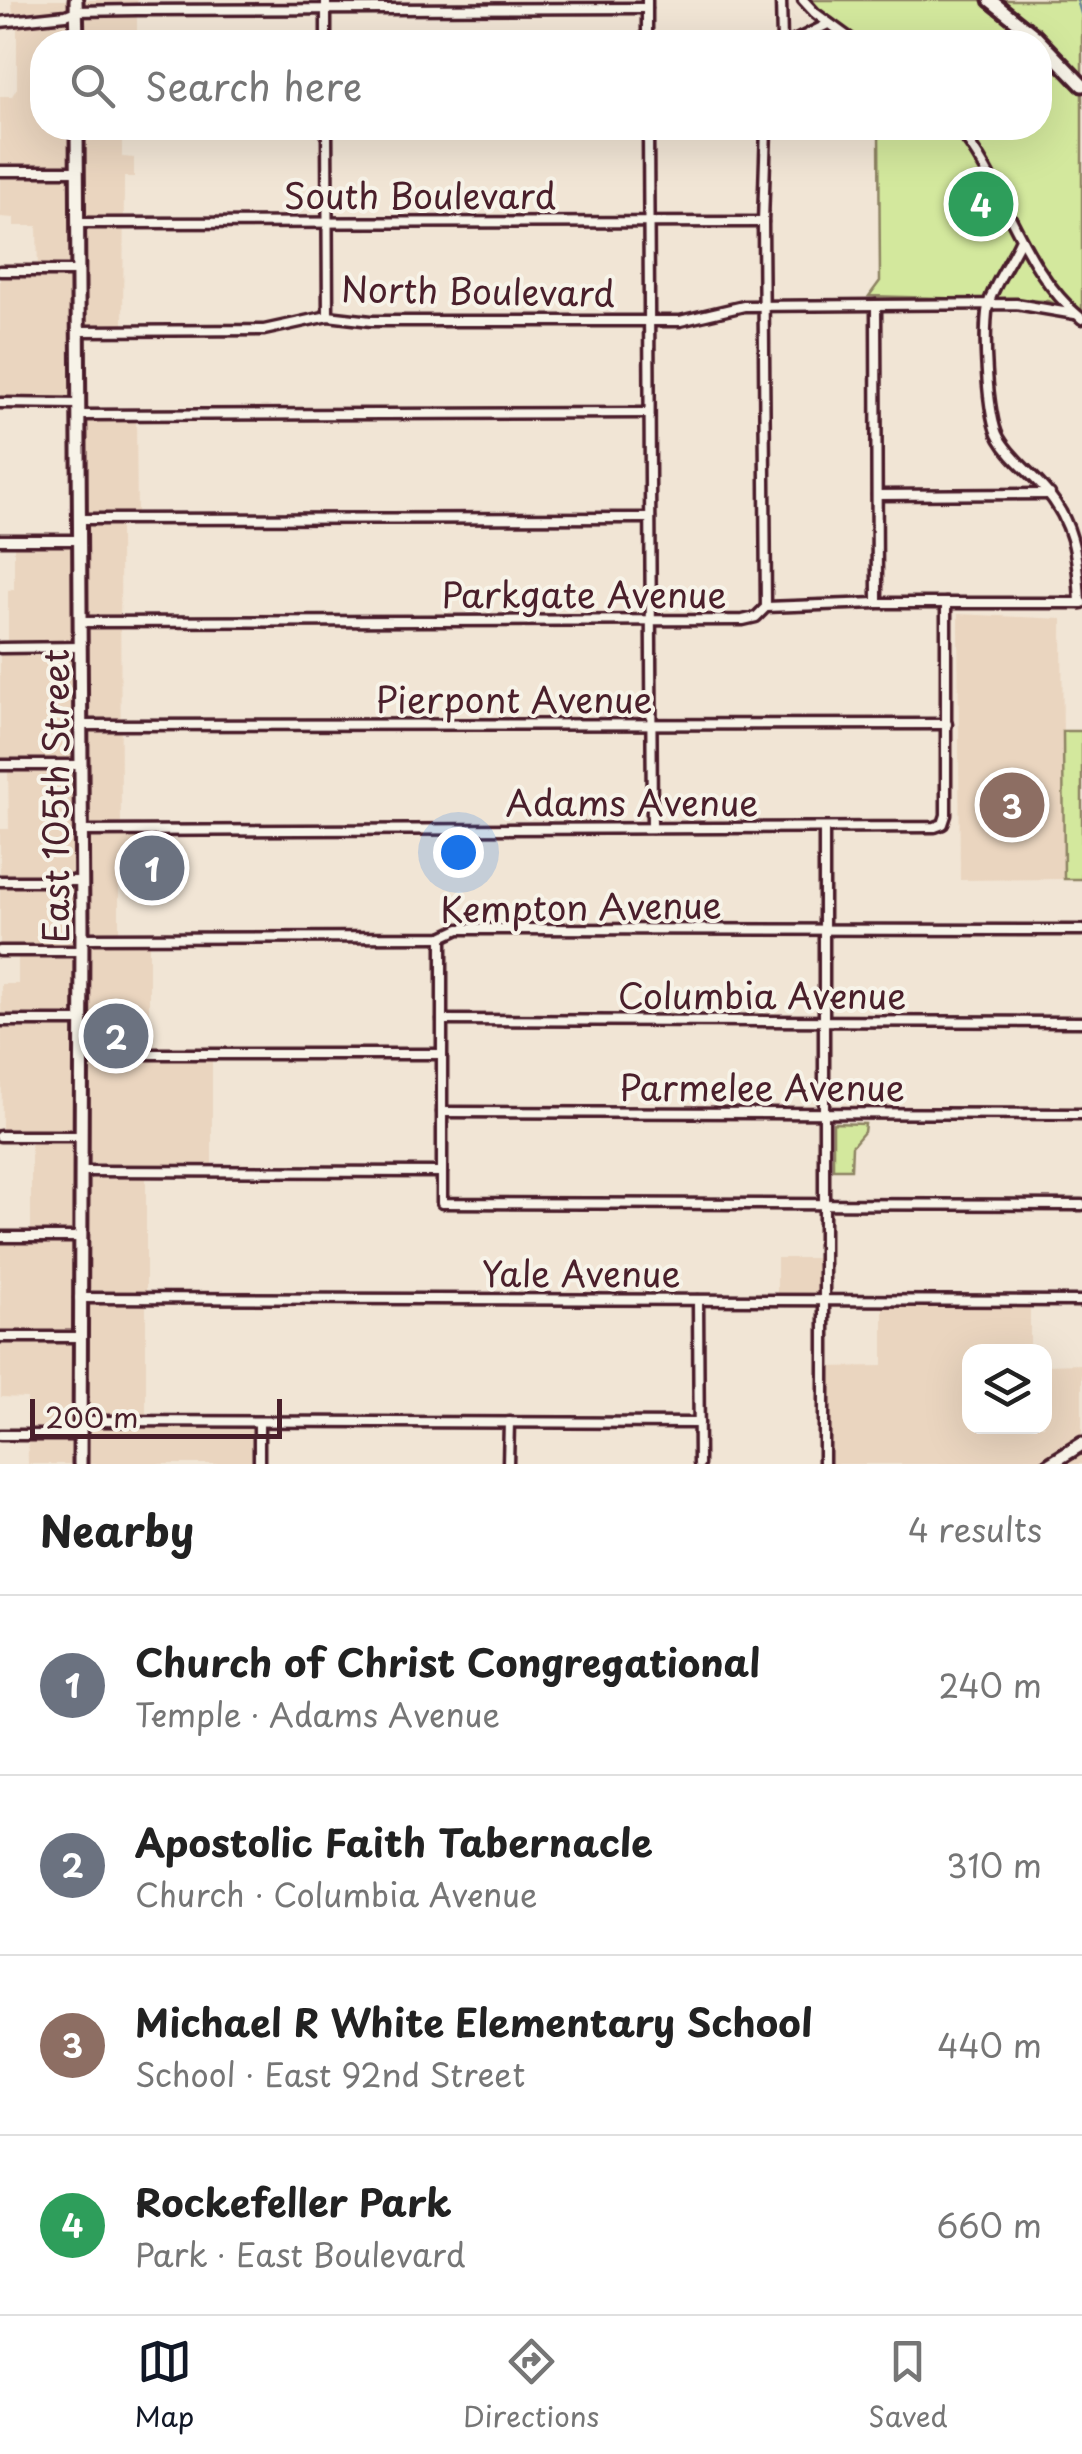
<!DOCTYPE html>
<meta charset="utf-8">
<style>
body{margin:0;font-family:"Playpen Sans",sans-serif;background:#f2f2f2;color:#222}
.controls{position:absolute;right:30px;bottom:30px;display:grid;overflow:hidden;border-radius:20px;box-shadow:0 10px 40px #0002}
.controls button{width:90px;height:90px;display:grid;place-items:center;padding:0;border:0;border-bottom:2px solid #e0e0e0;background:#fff;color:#222;font:50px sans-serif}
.scale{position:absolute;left:30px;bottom:25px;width:252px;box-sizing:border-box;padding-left:10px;border:5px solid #4a1f2b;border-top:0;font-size:28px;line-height:35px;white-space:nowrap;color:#4a1f2b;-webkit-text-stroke:8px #f7f3e8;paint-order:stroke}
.you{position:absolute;left:458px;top:852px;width:35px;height:35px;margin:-25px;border:8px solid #fff;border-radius:50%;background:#1a73e8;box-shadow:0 0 0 15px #1a73e833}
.badge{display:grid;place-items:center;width:65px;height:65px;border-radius:50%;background:#111827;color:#fff;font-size:32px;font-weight:700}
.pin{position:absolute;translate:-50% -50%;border:5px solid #fff;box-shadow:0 2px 10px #0006}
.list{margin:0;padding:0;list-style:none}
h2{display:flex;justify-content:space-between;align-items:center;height:130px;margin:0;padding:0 40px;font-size:42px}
h2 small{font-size:32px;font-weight:400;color:#767676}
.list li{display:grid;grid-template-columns:65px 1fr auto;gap:30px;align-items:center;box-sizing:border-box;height:180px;padding:0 40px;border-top:2px solid #e0e0e0}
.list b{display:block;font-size:38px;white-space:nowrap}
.list p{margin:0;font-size:32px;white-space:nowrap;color:#767676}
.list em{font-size:32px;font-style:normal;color:#767676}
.icon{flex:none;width:55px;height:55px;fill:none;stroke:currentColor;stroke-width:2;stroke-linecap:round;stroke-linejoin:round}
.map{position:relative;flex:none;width:1082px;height:1464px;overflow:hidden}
.search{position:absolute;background:#fff;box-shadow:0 10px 40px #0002;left:30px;right:30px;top:30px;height:110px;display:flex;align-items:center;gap:25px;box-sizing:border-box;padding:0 35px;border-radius:40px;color:#767676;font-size:38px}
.sheet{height:850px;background:#fff}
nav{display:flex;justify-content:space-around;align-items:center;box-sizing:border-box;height:140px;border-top:2px solid #e0e0e0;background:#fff;font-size:28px;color:#767676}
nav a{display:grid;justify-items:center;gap:5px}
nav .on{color:#111827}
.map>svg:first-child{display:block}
.built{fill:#ead5bf}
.green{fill:#d3e89d;stroke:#8e8464;stroke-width:2.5}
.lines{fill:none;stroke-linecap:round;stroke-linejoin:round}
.stream{stroke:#6a8398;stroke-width:2.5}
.street-casing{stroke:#4a1f2b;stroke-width:15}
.secondary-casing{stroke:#4a1f2b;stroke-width:19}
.street{stroke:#f7f3e8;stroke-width:8}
.secondary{stroke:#f7f3e8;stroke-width:11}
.labels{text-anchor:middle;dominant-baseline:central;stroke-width:8;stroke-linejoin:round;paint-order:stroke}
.street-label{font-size:35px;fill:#4a1f2b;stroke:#f7f3e8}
</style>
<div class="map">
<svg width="1082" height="1464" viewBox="0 0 1082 1464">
<rect width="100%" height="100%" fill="#f1e5d5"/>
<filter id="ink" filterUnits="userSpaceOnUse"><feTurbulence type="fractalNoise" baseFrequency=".01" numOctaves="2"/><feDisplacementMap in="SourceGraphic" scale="20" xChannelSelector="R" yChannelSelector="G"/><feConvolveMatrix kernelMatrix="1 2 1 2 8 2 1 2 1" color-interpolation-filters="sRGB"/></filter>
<g filter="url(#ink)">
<!-- built -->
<g class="built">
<path d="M12,0H137V42H42V128H122V157L134,158V177H124L123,331H79V404L0,403V271L38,270L37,226H14V218L0,217V96H12L17,88V21H13Z"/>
<path d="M79,415H136L137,519H120L121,830L167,831V885H119V937H149V1054H212V1171L146,1172V1421L259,1422V1464H28L27,1398L1,1397L0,1237L31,1236V1137L2,1136L1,984H18V952L0,951V829H9L8,766L0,765V648L8,647V590L14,589V540H79Z"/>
<path d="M958,614L1062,619L1064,879L960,880Z"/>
<path d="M777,1258H824V1301L777,1300Z"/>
<path d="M883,1301H1030V1351L970,1352V1426H1044L1045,1365L1082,1364V1464H824V1367L883,1366Z"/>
</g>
<!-- green -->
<g class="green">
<path d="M812,0H1082V320L1049,301L869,296L880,281L879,128H1040V42H856L828,24Z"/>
<path d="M1063,731H1082V879H1064Z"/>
<path d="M833,1123L865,1124L864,1132L852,1146L851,1169H833Z"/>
</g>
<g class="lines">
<!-- stream -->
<path class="stream" d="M1077,0L1082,17"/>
<!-- street casing -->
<g class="street-casing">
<g id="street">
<path d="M326,0V42"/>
<path d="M647,0V42"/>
<path d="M781,0L782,42"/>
<path d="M803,0L815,13L855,42"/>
<path d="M0,22L66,15L76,11L137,10L647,8"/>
<path d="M792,42L828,24"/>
<path d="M327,128L328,316"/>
<path d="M648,128L652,828"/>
<path d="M958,128C1006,187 1021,269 1082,319"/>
<path d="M0,171H78"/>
<path d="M78,223L763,222"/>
<path d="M1020,241C1011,261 995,282 989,302C982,324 987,419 999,438C1009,456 1026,469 1040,484C1074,519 1078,556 1080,603"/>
<path d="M0,271H78"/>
<path d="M876,305L877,603"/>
<path d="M79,331L264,330L328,316L371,321H680L744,306L876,305L1016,304L1075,314"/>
<path d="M0,403L79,404"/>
<path d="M79,415L649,413"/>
<path d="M877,495L1050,494"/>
<path d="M80,519L650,518"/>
<path d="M0,540H79"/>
<path d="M766,607L763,222L766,128"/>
<path d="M81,622L743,620L756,617L766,607L877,603H1082"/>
<path d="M0,648L81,647"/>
<path d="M81,725L947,724"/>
<path d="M0,765H81"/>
<path d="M82,831L935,827L943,824L946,815V603"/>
<path d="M0,881H82"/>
<path d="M442,937V1203L1082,1205"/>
<path d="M82,938L442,937L459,929L1082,930"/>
<path d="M0,951H82"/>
<path d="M442,1020L1082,1022"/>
<path d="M0,1021H80"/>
<path d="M81,1054H441"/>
<path d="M442,1112L1082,1114"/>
<path d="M0,1136H81"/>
<path d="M82,1171L442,1172"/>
<path d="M0,1237H81"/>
<path d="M79,1298L1082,1301"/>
<path d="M698,1300L699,1464"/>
<path d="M0,1337H79"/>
<path d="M80,1421L699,1423"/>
<path d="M259,1422V1464"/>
<path d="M0,1435H80"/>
<path d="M508,1464L509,1422"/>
<path d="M824,1464V828"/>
</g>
</g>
<!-- secondary casing -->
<g class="secondary-casing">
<g id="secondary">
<path d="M76,0L77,42"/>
<path d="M990,0L1035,36L1082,85"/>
<path d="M77,128L82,927L80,1464"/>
<path d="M1050,1464L1082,1444"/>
</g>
</g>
<!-- street -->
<use href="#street" class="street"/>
<!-- secondary -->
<use href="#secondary" class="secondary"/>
</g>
</g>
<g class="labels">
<!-- street labels -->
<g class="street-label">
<text x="420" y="194">South Boulevard</text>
<text transform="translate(478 290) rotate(1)">North Boulevard</text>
<text x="584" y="593">Parkgate Avenue</text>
<text x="514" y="698">Pierpont Avenue</text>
<text transform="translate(54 796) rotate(-90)">East 105th Street</text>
<text x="632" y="801">Adams Avenue</text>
<text transform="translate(581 906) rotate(-1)">Kempton Avenue</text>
<text x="762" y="994">Columbia Avenue</text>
<text x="762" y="1086">Parmelee Avenue</text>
<text x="581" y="1272">Yale Avenue</text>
</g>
</g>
</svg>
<div class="controls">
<button><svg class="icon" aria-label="layers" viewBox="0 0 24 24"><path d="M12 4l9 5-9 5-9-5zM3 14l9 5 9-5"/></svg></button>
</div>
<div class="scale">200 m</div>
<div class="you"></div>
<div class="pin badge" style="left:152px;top:868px;background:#6b7280">1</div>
<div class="pin badge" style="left:116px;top:1036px;background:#6b7280">2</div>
<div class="pin badge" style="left:1012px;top:805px;background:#8d6e63">3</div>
<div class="pin badge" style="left:981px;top:204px;background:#2e9e5b">4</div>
<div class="search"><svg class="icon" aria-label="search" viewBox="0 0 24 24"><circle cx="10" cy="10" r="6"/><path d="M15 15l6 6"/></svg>Search here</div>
</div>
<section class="sheet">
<h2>Nearby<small>4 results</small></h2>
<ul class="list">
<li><span class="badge" style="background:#6b7280">1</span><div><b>Church of Christ Congregational</b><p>Temple · Adams Avenue</p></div><em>240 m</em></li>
<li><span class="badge" style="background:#6b7280">2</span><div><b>Apostolic Faith Tabernacle</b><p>Church · Columbia Avenue</p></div><em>310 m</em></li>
<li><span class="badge" style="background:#8d6e63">3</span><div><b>Michael R White Elementary School</b><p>School · East 92nd Street</p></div><em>440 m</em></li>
<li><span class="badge" style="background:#2e9e5b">4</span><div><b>Rockefeller Park</b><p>Park · East Boulevard</p></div><em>660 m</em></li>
</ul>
</section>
<nav>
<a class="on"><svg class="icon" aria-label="map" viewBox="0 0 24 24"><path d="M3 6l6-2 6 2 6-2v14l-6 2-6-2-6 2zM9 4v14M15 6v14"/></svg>Map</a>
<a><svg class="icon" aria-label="directions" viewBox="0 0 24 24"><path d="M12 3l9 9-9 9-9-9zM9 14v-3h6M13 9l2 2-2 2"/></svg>Directions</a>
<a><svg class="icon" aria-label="saved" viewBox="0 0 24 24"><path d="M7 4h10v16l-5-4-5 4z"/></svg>Saved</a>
</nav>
